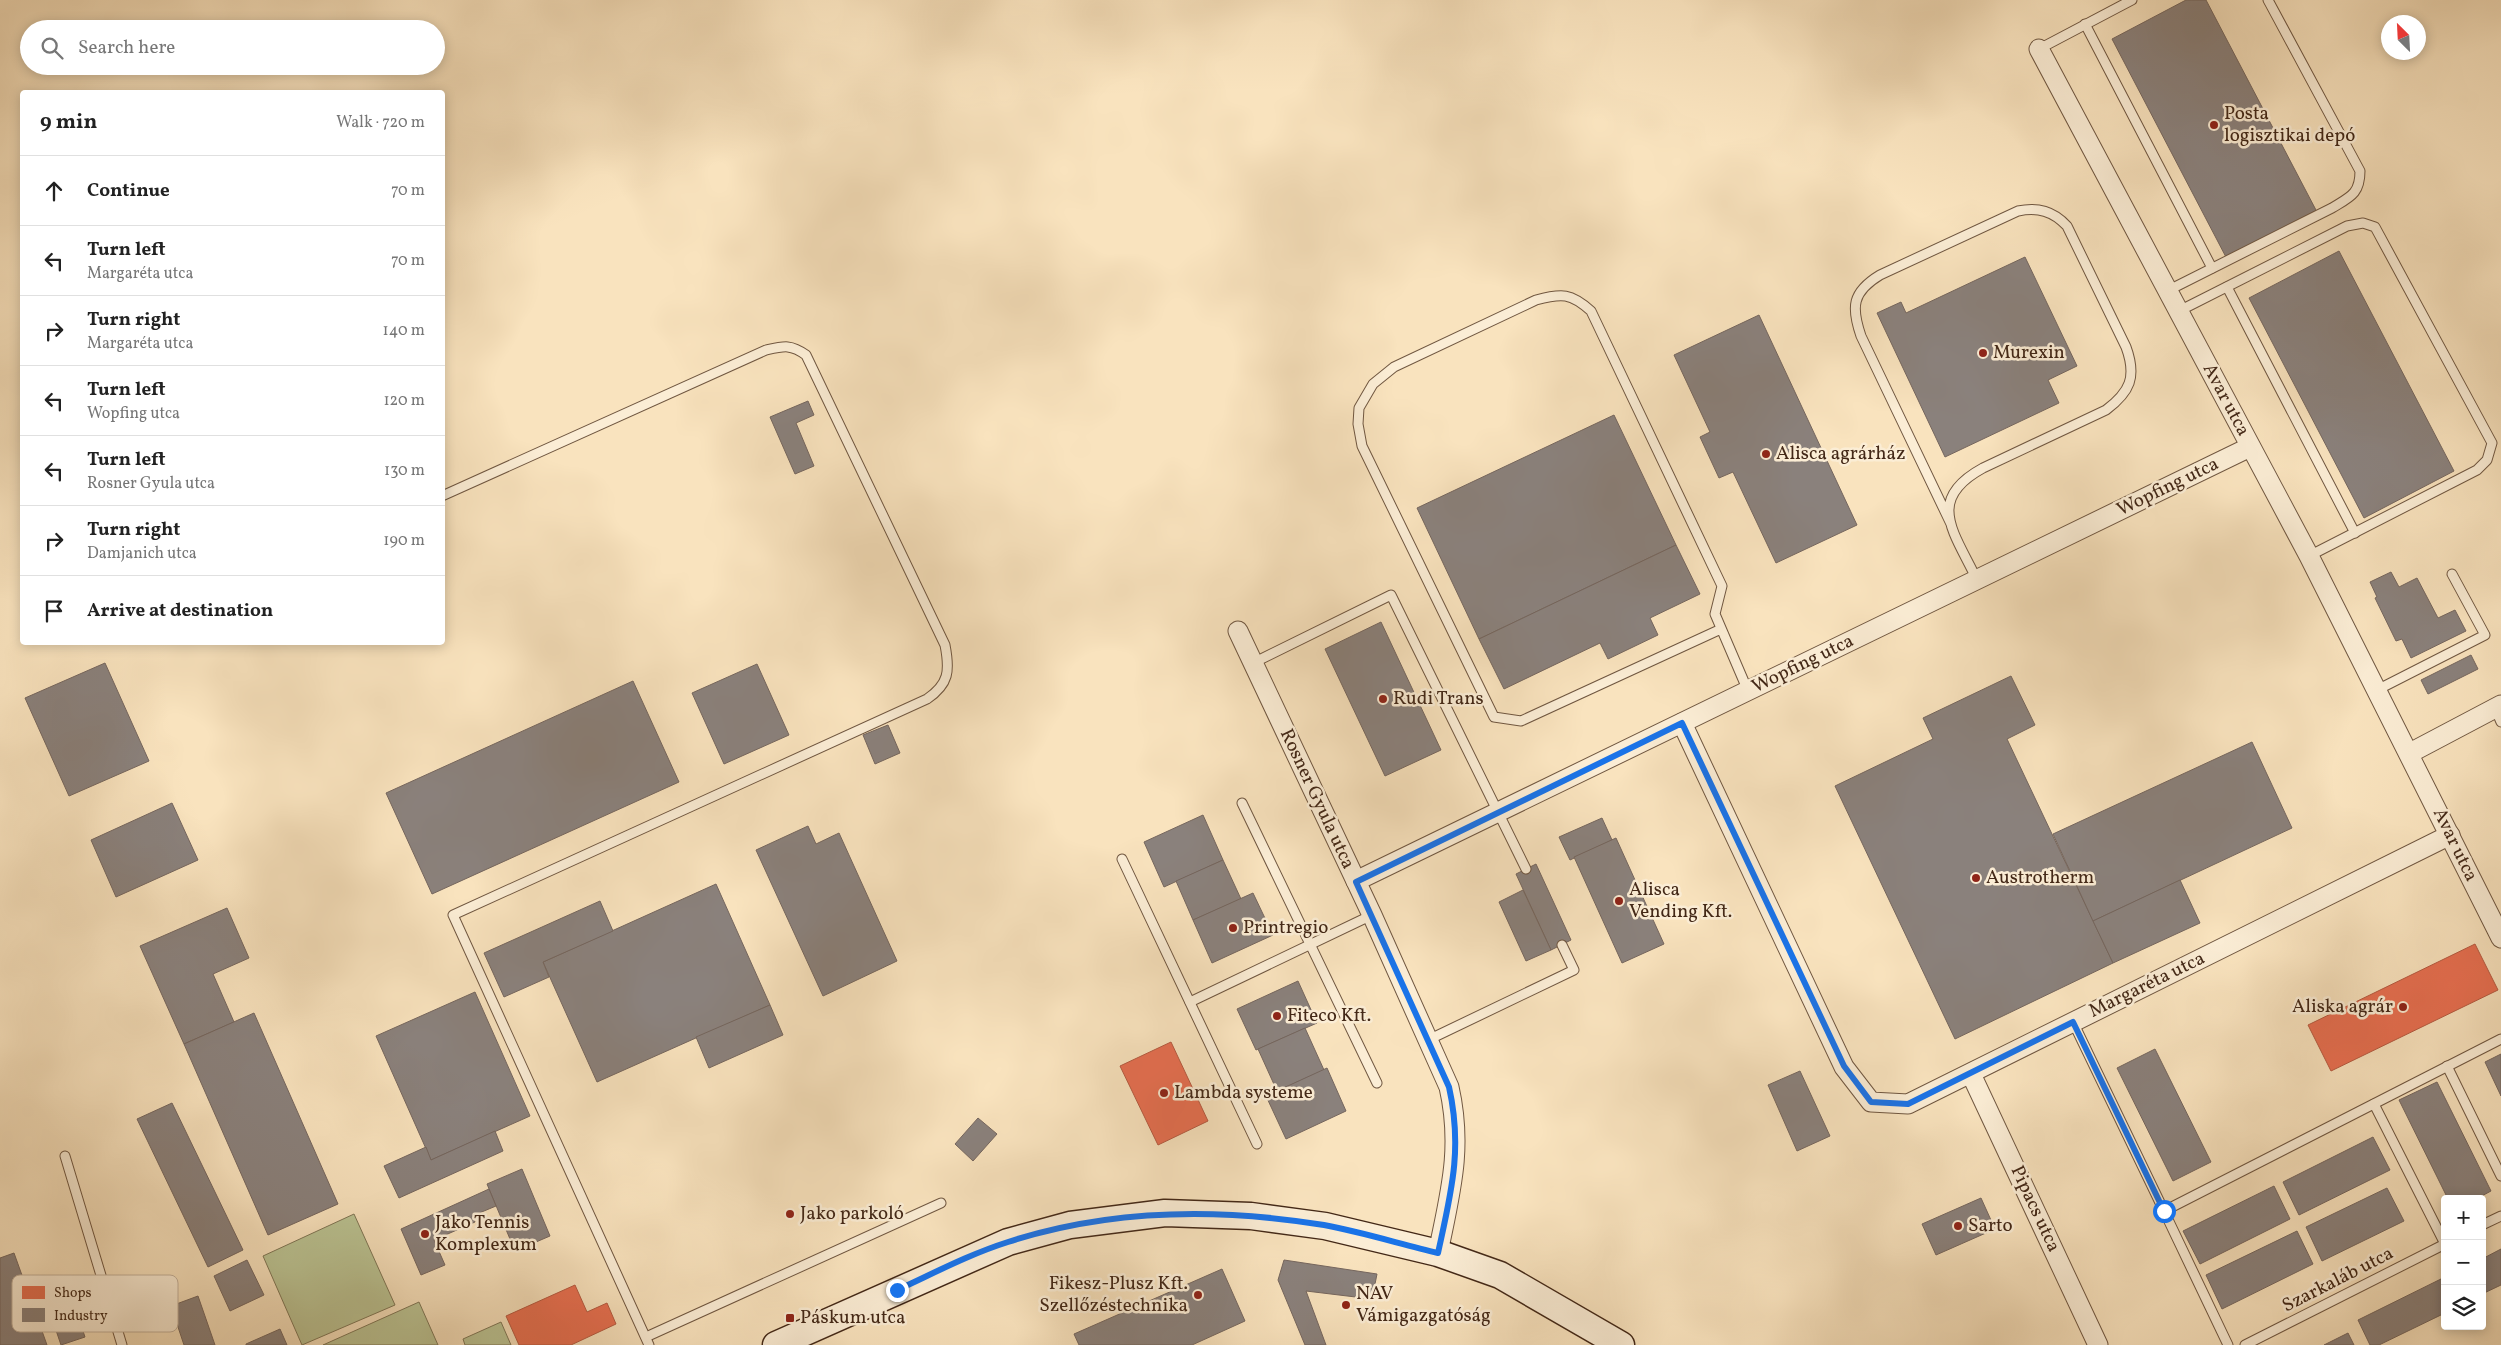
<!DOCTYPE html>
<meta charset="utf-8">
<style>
body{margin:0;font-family:Vollkorn,serif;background:#f2f2f2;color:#222}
.controls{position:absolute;right:15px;bottom:15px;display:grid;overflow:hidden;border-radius:5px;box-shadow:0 2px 12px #0003}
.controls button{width:45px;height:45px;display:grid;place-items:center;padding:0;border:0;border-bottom:1px solid #e0e0e0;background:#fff;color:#222;font:25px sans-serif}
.compass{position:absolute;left:2381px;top:15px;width:45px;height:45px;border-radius:50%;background:#fff;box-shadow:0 2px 12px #0003;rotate:336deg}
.stop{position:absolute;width:15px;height:15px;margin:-11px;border:4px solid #1a73e8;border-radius:50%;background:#fff}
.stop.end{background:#1a73e8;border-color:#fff;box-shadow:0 1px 5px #0008}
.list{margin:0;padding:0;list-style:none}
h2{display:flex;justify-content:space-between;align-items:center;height:65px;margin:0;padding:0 20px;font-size:21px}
h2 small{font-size:16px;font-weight:400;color:#767676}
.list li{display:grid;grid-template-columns:32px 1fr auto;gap:15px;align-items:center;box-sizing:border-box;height:70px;padding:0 20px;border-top:1px solid #e0e0e0}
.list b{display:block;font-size:19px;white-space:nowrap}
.list p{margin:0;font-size:16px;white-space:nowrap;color:#767676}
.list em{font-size:16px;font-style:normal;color:#767676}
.icon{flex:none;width:28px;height:28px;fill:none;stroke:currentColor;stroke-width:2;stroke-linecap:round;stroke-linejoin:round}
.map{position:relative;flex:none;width:2501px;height:1345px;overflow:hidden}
.search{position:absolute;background:#fff;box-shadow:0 2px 12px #0003;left:20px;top:20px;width:425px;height:55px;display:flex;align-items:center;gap:12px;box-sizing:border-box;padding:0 18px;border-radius:28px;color:#767676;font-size:19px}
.panel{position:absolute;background:#fff;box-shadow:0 2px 12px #0003;left:20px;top:90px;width:425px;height:555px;border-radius:5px}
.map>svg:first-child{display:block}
.green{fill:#bbc494;stroke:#7f7656}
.shops{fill:#e76f51;stroke:#b65a40}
.industry{fill:#8a817c;stroke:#75665e}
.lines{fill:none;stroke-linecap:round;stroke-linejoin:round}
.service-casing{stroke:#705741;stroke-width:11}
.minor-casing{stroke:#705741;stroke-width:21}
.secondary-casing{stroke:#432817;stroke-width:29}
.service{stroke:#fbedd5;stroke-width:9}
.minor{stroke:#fbedd5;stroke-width:19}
.secondary{stroke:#fbedd5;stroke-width:26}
.route{stroke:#1a73e8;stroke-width:6}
.poi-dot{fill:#8f2418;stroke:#fbedd5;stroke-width:2}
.labels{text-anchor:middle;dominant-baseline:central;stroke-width:5;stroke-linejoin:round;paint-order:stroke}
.poi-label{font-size:19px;fill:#432817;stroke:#fbedd5;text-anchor:start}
.street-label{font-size:19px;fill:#432817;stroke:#fbedd5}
.key{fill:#fbedd5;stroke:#c4b29c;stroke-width:1}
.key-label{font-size:14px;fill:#432817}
</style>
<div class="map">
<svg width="2501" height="1345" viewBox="0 0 2501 1345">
<rect width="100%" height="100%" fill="#f9e3be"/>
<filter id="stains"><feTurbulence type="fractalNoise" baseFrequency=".004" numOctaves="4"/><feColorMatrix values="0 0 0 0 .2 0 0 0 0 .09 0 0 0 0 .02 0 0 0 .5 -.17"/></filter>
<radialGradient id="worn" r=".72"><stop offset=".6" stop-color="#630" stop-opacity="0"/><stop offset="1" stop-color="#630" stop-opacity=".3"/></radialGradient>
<!-- green -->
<g class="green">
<path d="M354,1214L395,1305L302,1345L263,1256Z"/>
<path d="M419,1302L438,1345H323Z"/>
<path d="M501,1322L511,1345H465L463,1339Z"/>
</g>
<!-- shops -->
<g class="shops">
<path d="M2475,944L2498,990L2331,1071L2308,1025Z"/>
<path d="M1171,1042L1208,1121L1158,1145L1120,1066Z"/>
<path d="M575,1285L587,1312L607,1303L616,1324L571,1345H519L506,1316Z"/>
</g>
<!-- industry -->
<g class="industry">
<path d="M2186,0H2206L2317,212L2227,259L2112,39Z"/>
<path d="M2339,251L2454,471L2364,518L2249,298Z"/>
<path d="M2025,257L2077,366L2048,380L2059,403L1945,457L1877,313L1901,302L1906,313Z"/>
<path d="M1759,315L1857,525L1776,563L1733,472L1719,478L1700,437L1710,432L1674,355Z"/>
<path d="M808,401L814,415L796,423L814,466L795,474L770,417Z"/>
<path d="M1614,415L1676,545L1479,639L1417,508Z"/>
<path d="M1676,545L1700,594L1650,618L1658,635L1608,659L1600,643L1504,689L1479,639Z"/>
<path d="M2391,572L2399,587L2417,578L2438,618L2455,610L2466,631L2411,658L2402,639L2396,641L2375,598L2377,597L2370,582Z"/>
<path d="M1381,622L1441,750L1385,776L1325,649Z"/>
<path d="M2471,655L2478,669L2428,694L2421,680Z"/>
<path d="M105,663L149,761L69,796L25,698Z"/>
<path d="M757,664L789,735L724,764L692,693Z"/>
<path d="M2011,676L2035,725L2007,739L2113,963L1955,1039L1835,786L1933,739L1923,718Z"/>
<path d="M633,681L679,782L432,894L386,793Z"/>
<path d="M888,725L900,753L875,764L863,735Z"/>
<path d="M2252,742L2292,828L2093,921L2053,834Z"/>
<path d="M172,803L198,860L116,897L91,840Z"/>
<path d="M1203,815L1223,860L1164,887L1144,842Z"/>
<path d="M1602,818L1612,840L1570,860L1559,837Z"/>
<path d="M808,826L816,844L839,833L897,961L823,996L756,850Z"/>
<path d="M1616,838L1664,944L1622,963L1574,857Z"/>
<path d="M1223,860L1241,899L1193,920L1176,881Z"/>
<path d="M1536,864L1571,940L1551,950L1516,874Z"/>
<path d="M2180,880L2200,923L2113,963L2093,921Z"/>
<path d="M716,884L770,1005L597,1082L543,962Z"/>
<path d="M1523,890L1551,950L1526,961L1499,902Z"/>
<path d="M1253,893L1273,935L1212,963L1193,920Z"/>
<path d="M600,901L613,931L543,962L549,977L504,997L484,953Z"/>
<path d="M227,908L249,958L213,974L234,1022L184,1044L140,946Z"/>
<path d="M1298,981L1317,1023L1256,1050L1237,1009Z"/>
<path d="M475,992L530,1116L431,1160L376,1036Z"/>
<path d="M770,1005L783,1035L709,1068L696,1037Z"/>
<path d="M254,1013L338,1204L268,1235L184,1044Z"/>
<path d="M1305,1028L1324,1070L1277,1091L1258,1049Z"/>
<path d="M2155,1049L2211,1162L2173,1181L2117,1068Z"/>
<path d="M2501,1054V1096L2485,1062Z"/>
<path d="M1327,1068L1346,1111L1286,1139L1266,1096Z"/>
<path d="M1800,1071L1830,1136L1797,1151L1768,1085Z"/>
<path d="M2437,1082L2491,1191L2476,1199H2448L2399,1100Z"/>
<path d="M172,1103L243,1250L208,1267L137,1119Z"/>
<path d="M978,1118L997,1134L973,1161L955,1144Z"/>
<path d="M495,1131L503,1151L399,1198L384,1166L426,1147L431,1160Z"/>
<path d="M2373,1137L2390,1170L2299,1215L2283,1182Z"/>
<path d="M522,1169L550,1236L515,1251L487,1184Z"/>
<path d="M2274,1186L2290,1219L2200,1264L2183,1231Z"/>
<path d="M2387,1188L2404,1221L2322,1261L2306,1227Z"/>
<path d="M489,1189L496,1206L472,1216L475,1222L434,1240L445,1265L421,1275L401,1229Z"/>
<path d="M1981,1198L1995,1229L1936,1255L1922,1224Z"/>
<path d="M2297,1231L2313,1264L2222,1309L2206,1275Z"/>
<path d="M2501,1249V1285L2482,1294V1259Z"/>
<path d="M14,1253L47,1345H0V1258Z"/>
<path d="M247,1260L264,1295L230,1311L214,1276Z"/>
<path d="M1284,1260L1377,1274L1372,1299L1306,1291L1326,1345H1305L1278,1280Z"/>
<path d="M1222,1269L1245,1321L1192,1345H1079L1074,1334Z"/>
<path d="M2445,1277V1313L2379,1345H2370L2358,1320Z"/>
<path d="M65,1278L85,1337L61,1345L41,1286Z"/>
<path d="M198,1296L215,1345H184L171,1306Z"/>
<path d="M280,1329L287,1345H246V1344Z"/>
<path d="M2348,1333L2354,1345H2324Z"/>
</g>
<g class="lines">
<!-- service casing -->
<g class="service-casing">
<g id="service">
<path d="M2085,24L2212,268"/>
<path d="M2039,49L2132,0"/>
<path d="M2227,287L2355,533"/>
<path d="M2169,290L2332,208C2350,197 2360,194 2360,171L2268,0"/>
<path d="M2179,311L2347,226L2363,223L2375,227L2492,443L2487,460L2477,470L2309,556"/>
<path d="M442,496L766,350C784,346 791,344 806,355L945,645C950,671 949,684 927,699L453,915L649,1345"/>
<path d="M1951,524L1861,336C1851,307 1852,292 1880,275L2018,211C2038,207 2053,211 2067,226L2126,347C2137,377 2130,392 2106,410L1983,468C1924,500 1955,533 1977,580"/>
<path d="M1721,629L1521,721L1494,717L1362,446L1358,424L1359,408L1373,384L1394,367L1536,300C1562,293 1571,293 1591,311L1722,586L1715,614L1748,691"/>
<path d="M1253,663L1391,595L1526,869"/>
<path d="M2377,690L2485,635L2452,574"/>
<path d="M2495,708L2501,722"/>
<path d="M1242,803L1377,1083"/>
<path d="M1122,859L1257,1144"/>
<path d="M1190,1002L1372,915"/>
<path d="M2073,1022L2164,1211"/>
<path d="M1428,1040L1574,970L1562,945"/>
<path d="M2447,1066L2501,1176"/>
<path d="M2374,1104L2445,1244"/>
<path d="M65,1156L122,1345"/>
<path d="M2482,1225L2501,1216"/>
<path d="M646,1337L941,1203"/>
<path d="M2228,1345L2164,1211L2501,1039"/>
<path d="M2245,1345L2445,1244"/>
</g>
</g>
<!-- minor casing -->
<g class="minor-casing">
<g id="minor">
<path d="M2039,49L2309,556L2501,938"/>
<path d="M1238,631L1372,915L1449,1087C1463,1149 1450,1193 1438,1253"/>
<path d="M1682,723L1844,1067L1871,1102L1908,1104L2450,835"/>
<path d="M2410,753L2501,705"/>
<path d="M1356,881L2250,447"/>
<path d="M1971,1074L2098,1345"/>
</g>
</g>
<!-- secondary casing -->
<g class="secondary-casing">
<path id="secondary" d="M776,1345L1008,1242L1070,1225L1165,1213L1251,1216L1325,1226L1438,1253L1500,1275L1621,1345"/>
</g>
<!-- service -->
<use href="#service" class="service"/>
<!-- minor -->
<use href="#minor" class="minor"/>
<!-- secondary -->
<use href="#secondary" class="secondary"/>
</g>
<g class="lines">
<!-- route -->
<path class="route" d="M897,1290C934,1273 970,1254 1008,1242C1110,1209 1219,1208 1324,1225C1362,1232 1400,1244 1438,1253C1451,1193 1463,1149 1449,1087L1356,882L1682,723L1844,1066L1871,1102L1908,1104L2073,1022L2164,1211"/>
</g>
<!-- markers -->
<g class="poi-dot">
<circle cx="2214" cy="125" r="5"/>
<circle cx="1983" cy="353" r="5"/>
<circle cx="1766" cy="454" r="5"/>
<circle cx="1383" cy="699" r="5"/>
<circle cx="1976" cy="878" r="5"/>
<circle cx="1619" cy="901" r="5"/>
<circle cx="1233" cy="928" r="5"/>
<circle cx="2403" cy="1007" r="5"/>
<circle cx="1277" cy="1016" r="5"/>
<circle cx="1164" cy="1093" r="5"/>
<circle cx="790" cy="1214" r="5"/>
<circle cx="1958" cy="1226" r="5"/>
<circle cx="425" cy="1234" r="5"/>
<circle cx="1198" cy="1295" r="5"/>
<circle cx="1346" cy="1305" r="5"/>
<rect x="785" y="1313" width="10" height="10" rx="2.5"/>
</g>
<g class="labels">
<!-- poi labels -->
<g class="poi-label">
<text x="2224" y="114">Posta<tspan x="2224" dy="22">logisztikai depó</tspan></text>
<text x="1993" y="353">Murexin</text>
<text x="1776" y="454">Alisca agrárház</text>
<text x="1393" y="699">Rudi Trans</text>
<text x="1986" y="878">Austrotherm</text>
<text x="1629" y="890">Alisca<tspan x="1629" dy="22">Vending Kft.</tspan></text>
<text x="1243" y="928">Printregio</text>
<text x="2393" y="1007" text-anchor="end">Aliska agrár</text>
<text x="1287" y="1016">Fiteco Kft.</text>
<text x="1174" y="1093">Lambda systeme</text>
<text x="800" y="1214">Jako parkoló</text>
<text x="435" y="1223">Jako Tennis<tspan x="435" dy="22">Komplexum</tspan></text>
<text x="1968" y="1226">Sarto</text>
<text x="1188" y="1284" text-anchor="end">Fikesz-Plusz Kft.<tspan x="1188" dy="22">Szellőzéstechnika</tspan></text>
<text x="1356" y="1294">NAV<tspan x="1356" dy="22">Vámigazgatóság</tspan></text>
<text x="800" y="1318">Páskum utca</text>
</g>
<!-- street labels -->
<g class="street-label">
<text transform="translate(2226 400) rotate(62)">Avar utca</text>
<text transform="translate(2168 487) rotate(-26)">Wopfing utca</text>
<text transform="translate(1803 664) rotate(-26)">Wopfing utca</text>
<text transform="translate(1317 799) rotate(65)">Rosner Gyula utca</text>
<text transform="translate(2455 845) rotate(64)">Avar utca</text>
<text transform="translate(2147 985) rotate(-26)">Margaréta utca</text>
<text transform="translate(2035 1209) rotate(65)">Pipacs utca</text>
<text transform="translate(2338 1280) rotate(-27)">Szarkaláb utca</text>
</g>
</g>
<!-- legend -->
<rect x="12" y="1275" width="166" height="57" rx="8" class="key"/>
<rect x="22" y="1286" width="23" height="13" fill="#e76f51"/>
<rect x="22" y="1308" width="23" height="14" fill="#8a817c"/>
<g class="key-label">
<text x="54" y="1297">Shops</text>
<text x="54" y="1320">Industry</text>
</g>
<rect width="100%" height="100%" filter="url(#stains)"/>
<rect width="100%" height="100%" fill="url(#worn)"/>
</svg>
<div class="controls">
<button>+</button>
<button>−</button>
<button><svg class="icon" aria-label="layers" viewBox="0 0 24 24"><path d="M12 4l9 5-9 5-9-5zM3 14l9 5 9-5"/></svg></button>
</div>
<svg class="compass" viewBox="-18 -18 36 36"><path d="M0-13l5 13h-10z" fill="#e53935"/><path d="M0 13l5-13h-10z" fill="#767676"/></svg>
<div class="stop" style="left:2164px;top:1211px"></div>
<div class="stop end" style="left:897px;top:1290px"></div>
<div class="search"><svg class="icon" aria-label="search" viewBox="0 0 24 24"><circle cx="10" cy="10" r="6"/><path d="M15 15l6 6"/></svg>Search here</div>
<section class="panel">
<h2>9 min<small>Walk · 720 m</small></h2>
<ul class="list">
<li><svg class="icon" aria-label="ahead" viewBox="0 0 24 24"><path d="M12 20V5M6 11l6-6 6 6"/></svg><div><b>Continue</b></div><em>70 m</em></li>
<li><svg class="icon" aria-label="left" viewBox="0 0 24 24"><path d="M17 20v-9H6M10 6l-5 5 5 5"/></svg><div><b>Turn left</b><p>Margaréta utca</p></div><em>70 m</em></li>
<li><svg class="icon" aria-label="right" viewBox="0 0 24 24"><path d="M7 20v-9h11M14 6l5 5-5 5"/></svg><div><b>Turn right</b><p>Margaréta utca</p></div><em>140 m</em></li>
<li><svg class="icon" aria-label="left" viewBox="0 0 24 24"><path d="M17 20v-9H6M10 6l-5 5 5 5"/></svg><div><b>Turn left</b><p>Wopfing utca</p></div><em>120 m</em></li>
<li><svg class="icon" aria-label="left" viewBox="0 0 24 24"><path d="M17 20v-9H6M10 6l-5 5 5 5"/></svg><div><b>Turn left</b><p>Rosner Gyula utca</p></div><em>130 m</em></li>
<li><svg class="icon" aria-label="right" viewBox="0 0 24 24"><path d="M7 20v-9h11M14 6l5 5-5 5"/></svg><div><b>Turn right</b><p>Damjanich utca</p></div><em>190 m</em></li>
<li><svg class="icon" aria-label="arrive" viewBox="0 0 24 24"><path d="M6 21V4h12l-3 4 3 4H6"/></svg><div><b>Arrive at destination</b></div></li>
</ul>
</section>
</div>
